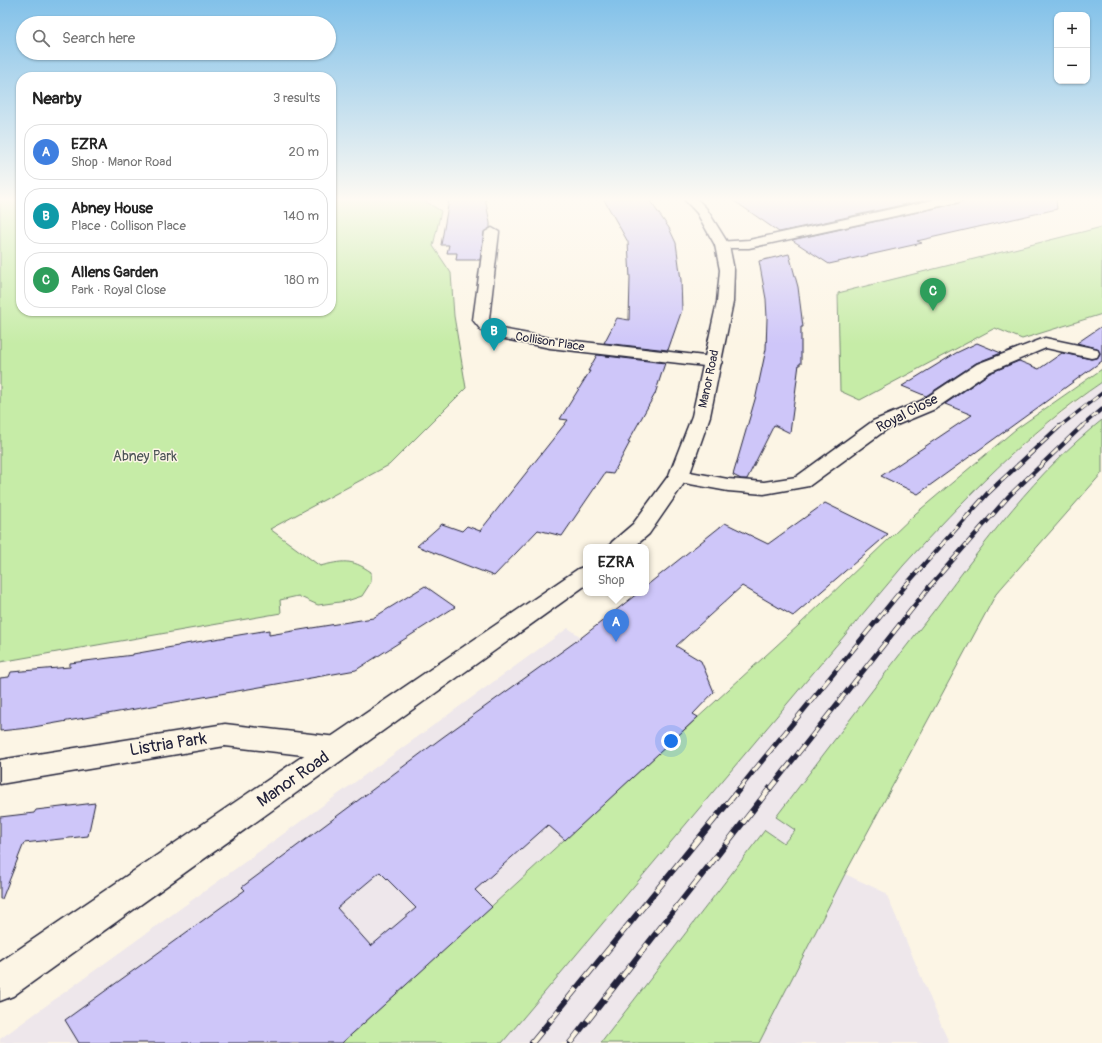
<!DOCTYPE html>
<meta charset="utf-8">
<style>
body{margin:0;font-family:Pangolin,sans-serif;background:#f6f6f6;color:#222}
.controls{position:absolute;right:12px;top:12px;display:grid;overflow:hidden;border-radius:8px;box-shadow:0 1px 3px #0004}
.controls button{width:36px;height:36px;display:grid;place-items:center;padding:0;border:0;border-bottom:1px solid #e0e0e0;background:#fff;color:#222;font:20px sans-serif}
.you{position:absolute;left:671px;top:741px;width:14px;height:14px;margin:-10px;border:3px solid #fff;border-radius:50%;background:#1a73e8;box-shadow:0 0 0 6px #1a73e833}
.badge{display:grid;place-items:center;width:26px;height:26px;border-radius:50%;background:#2563eb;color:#fff;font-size:13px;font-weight:700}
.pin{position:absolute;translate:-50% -33px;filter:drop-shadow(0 1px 2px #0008)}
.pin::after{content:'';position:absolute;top:21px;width:14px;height:12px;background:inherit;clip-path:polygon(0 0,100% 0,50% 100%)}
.popup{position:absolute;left:583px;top:544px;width:66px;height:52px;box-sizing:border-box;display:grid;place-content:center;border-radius:8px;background:#fff;filter:drop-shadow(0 1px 3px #0005);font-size:13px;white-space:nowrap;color:#767676}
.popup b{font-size:15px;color:#222}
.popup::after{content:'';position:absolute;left:50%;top:100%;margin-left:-8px;border:8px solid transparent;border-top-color:#fff}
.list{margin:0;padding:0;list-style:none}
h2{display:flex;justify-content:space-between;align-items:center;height:52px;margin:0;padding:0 16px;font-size:17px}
h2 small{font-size:13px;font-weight:400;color:#767676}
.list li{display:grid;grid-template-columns:26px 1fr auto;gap:12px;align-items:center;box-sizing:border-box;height:56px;margin:0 8px 8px;padding:0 8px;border:1px solid #e0e0e0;border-radius:16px}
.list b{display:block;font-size:15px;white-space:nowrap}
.list p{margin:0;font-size:13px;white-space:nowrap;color:#767676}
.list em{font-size:13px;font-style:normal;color:#767676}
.icon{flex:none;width:22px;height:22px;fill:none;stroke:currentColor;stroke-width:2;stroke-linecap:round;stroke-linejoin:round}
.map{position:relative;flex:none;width:1102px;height:1043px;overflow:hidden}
.search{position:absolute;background:#fff;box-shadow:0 1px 3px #0004;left:16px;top:16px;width:320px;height:44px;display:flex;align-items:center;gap:10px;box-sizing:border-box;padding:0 14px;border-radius:22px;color:#767676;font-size:15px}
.panel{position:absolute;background:#fff;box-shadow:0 1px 3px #0004;left:16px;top:72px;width:320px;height:244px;border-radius:16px}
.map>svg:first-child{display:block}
.built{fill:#eee7eb}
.green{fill:#c6eca7;stroke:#748771}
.building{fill:#cec6f9;stroke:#22223b;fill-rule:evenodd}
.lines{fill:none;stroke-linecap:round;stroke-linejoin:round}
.minor-casing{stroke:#22223b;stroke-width:3}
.tertiary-casing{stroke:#22223b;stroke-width:3}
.secondary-casing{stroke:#22223b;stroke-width:3}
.minor{fill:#fcf5e5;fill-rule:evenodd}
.tertiary{fill:#fcf5e5;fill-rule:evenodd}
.secondary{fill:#fcf5e5;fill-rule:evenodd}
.rail-far3-casing{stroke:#22223b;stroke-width:3.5}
.rail-far2-casing{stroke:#22223b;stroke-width:4.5}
.rail-far1-casing{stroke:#22223b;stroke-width:5}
.rail-casing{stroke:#22223b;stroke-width:6}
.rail-far3{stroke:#fcf5e5;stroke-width:2.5;stroke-dasharray:7;stroke-linecap:butt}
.rail-far2{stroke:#fcf5e5;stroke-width:3;stroke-dasharray:9;stroke-linecap:butt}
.rail-far1{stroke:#fcf5e5;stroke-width:3.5;stroke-dasharray:11;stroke-linecap:butt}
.rail{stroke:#fcf5e5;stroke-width:4.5;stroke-dasharray:14;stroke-linecap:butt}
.labels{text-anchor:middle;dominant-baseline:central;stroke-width:3;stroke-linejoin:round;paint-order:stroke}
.far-street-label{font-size:12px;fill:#22223b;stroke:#fcf5e5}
.street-label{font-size:14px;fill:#22223b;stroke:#fcf5e5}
.park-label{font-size:14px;fill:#4b5456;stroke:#fcf5e5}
.near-street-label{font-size:17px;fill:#22223b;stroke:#fcf5e5}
</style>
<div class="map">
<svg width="1102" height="1043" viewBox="0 0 1102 1043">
<rect width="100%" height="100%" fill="#fcf5e5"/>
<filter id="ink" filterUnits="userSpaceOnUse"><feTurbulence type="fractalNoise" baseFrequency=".025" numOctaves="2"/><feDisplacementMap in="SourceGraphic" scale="8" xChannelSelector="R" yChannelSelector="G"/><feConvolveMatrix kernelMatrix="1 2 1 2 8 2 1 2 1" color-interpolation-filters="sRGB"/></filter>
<g filter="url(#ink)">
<!-- built -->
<g class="built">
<path d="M1102,382V420L1085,434L1039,479L994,531L776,817L795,829L784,843L765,831L601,1043H502L903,566L950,514L996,469L1049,423Z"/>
<path d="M568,628L698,717L342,1043H0V1039Z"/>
<path d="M845,874L886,893L949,1043H759Z"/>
</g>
<!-- green -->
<g class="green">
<path d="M0,198H21V311H331V198H420L441,211L433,246L451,273L454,316L466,388L389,465L270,529L320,566C342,561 351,558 371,572V582L362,596L347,601L318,605L298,596L280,600L281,613L0,662Z"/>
<path d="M1102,227V314L1022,339L995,328L860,400L840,391L838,293Z"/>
<path d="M1102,369V382C1028,432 963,500 903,566L502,1043H342L799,625L915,514L1016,429Z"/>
<path d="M1102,420V473L996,594L845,874L759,1043H601L765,830L784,843L795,830L776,817C829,747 882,677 936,608C986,541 1036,472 1102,420Z"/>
</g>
<!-- building -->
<g class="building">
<path d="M485,198L490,223V228L484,232L480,260H456L457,253H447L449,245H441L449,200Z"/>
<path d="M603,198H648L669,228L676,243L681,280L682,310L668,350L604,343L617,318L629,320L630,278L628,242Z"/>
<path d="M730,198H934L779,232Z"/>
<path d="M966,198H1056L1057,209L917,241L922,243L829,264L792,240L959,203Z"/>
<path d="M789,254L798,287L803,327H801V364H799L790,433L774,425L747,479H741L733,475L756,396L766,349L767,318L766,299L759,261Z"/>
<path d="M1102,326V361L918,494L881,476L972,415L945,404L990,373L1019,361L1039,369L1062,353L1091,359L1097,358L1100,354L1097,348L1077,343Z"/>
<path d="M977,343L1001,353L976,363L926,396L902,386L956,353Z"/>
<path d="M597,355L665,363L655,394L628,442H630L613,474L605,473L562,536L538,530L494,576L417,546L442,524L462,531L467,526L480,531L568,420L560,419L590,371H588Z"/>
<path d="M825,503L888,534L793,616L742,586L676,646L701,661L714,692L693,714L698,717L565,840L548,825L475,890L492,907L342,1043H79L65,1020L245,890L242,887L443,737L582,637L638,593H646V586L725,523L768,544ZM380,872L416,908L371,946L337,908Z"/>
<path d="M425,586L455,607L356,670L28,728L0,731V678L9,677L11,672L70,667V663L133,655V654L178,646L179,645L269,630V635L373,618Z"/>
<path d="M95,803L88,836L24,843L2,899H0V817L34,813L36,810Z"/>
</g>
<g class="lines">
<!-- minor casing -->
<g class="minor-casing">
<g id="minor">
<path d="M492,228L499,232L489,319L496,328L550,338L713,357L719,358L722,362L719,366L713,367L550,348L485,335L473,320L485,232Z"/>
<path d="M1045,338L1097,349L1099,353L1097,357L1091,358L1046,348L989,372L935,409L887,429L809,486L764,494L728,491L679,482L672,480L669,476L672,472L679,470L728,479L764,482L796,477L873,421L921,401L977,364Z"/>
<path d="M225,724L337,737L347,740L351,748L347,756L337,759L225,746L0,784V760Z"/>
</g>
</g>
<!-- tertiary casing -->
<g class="tertiary-casing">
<path id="tertiary" d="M942,198H965L959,202L749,248H717L715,245L717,242L749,240Z"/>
</g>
<!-- secondary casing -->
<g class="secondary-casing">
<g id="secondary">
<path d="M683,198H696L706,208L729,245L734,270L733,302L710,416L689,476L649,534L634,547H609L612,542L633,524L669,475L692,416L717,302L720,270L715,245L697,213Z"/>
<path d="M586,566V585L13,996L0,1001V962L578,569Z"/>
</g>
</g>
<!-- minor -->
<use href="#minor" class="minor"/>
<!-- tertiary -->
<use href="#tertiary" class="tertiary"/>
<!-- secondary -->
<use href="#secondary" class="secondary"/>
<!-- rail-far3 casing -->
<g class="rail-far3-casing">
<g id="rail-far3">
<path d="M1059,427L1102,393"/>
<path d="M1081,427L1102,409"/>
</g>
</g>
<!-- rail-far2 casing -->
<g class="rail-far2-casing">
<g id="rail-far2">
<path d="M904,587L987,494L1060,426"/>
<path d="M929,587L1009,496L1082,426"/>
</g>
</g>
<!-- rail-far1 casing -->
<g class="rail-far1-casing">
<g id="rail-far1">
<path d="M739,789L905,586"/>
<path d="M770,789L930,586"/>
</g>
</g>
<!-- rail casing -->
<g class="rail-casing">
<g id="rail">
<path d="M532,1043L740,788"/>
<path d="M570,1043L770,788"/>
</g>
</g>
<!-- rail-far3 -->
<use href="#rail-far3" class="rail-far3"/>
<!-- rail-far2 -->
<use href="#rail-far2" class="rail-far2"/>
<!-- rail-far1 -->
<use href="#rail-far1" class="rail-far1"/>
<!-- rail -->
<use href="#rail" class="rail"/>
</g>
</g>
<!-- sky -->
<linearGradient id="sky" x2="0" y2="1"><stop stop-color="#82c1e9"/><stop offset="0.58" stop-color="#fefaf3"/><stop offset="1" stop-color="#fefaf3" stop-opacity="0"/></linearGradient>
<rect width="1102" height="344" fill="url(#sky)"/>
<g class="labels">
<!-- far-street labels -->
<g class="far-street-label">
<text transform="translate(550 342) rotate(9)">Collison Place</text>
<text transform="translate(709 379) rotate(-78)">Manor Road</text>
</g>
<!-- street labels -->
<g class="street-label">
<text transform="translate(907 413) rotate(-27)">Royal Close</text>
</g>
<!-- park labels -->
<g class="park-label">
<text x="145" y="456">Abney Park</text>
</g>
<!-- near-street labels -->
<g class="near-street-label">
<text transform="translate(168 744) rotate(-9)">Listria Park</text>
<text transform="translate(293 779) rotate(-35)">Manor Road</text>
</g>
</g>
</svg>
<div class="controls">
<button>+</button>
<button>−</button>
</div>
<div class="you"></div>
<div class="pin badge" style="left:616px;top:642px;background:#3f7fe0">A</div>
<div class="popup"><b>EZRA</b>Shop</div>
<div class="pin badge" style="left:494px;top:351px;background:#0f9aa8">B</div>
<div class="pin badge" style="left:933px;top:311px;background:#2e9e5b">C</div>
<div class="search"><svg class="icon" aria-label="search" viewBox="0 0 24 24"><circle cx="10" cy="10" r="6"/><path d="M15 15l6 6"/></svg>Search here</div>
<section class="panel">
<h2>Nearby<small>3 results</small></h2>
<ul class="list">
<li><span class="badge" style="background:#3f7fe0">A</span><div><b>EZRA</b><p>Shop · Manor Road</p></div><em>20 m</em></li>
<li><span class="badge" style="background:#0f9aa8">B</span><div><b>Abney House</b><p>Place · Collison Place</p></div><em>140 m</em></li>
<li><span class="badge" style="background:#2e9e5b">C</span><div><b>Allens Garden</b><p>Park · Royal Close</p></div><em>180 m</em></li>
</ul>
</section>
</div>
